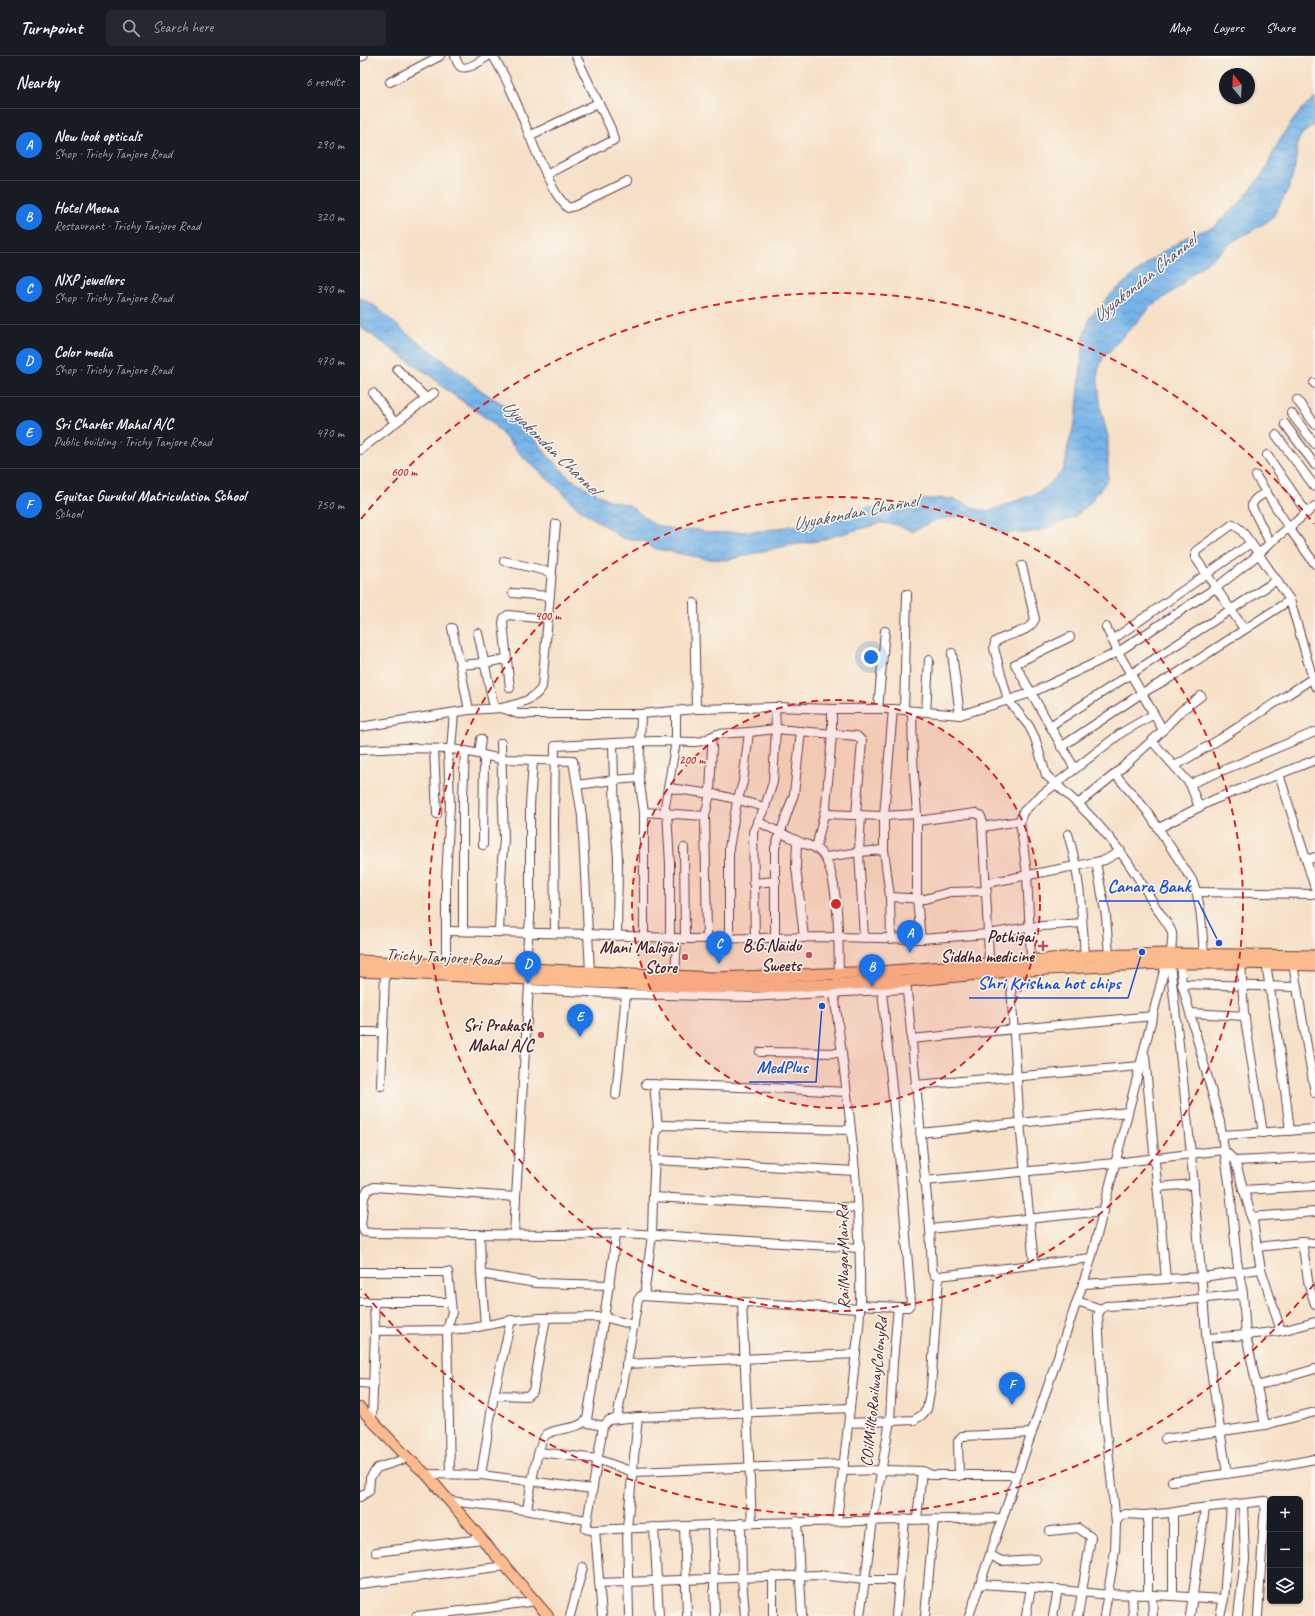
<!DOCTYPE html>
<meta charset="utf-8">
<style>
body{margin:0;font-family:Caveat,sans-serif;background:#242831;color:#f1f3f6}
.controls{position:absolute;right:12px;bottom:12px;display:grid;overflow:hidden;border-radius:6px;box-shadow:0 1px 3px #0004}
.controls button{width:36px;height:36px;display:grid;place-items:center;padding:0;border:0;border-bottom:1px solid #363941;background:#171b24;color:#f1f3f6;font:20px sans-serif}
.compass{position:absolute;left:859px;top:12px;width:36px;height:36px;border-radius:50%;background:#171b24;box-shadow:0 1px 3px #0004;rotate:342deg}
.you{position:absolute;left:511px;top:601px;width:14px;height:14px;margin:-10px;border:3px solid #fff;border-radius:50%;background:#1a73e8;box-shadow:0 0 0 6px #1a73e833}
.badge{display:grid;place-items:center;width:26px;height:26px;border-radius:50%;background:#1a73e8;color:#fff;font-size:13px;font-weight:700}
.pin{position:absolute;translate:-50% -33px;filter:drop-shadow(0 1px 2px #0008)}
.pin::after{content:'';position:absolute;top:21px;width:14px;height:12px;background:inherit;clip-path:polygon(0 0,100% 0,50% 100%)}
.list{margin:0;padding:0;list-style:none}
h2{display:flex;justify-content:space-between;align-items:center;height:52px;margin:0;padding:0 16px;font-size:17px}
h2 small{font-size:13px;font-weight:400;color:#9ea1a6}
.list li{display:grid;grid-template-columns:26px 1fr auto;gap:12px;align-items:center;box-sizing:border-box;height:72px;padding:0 16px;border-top:1px solid #363941}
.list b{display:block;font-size:15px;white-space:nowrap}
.list p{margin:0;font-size:13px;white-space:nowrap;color:#9ea1a6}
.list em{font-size:13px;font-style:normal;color:#9ea1a6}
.icon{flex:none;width:22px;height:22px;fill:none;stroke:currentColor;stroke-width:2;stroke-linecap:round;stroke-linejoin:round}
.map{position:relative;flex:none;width:955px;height:1560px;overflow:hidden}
header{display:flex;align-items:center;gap:24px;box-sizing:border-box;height:56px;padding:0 20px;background:#171b24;border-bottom:1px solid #363941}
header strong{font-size:19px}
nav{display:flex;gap:22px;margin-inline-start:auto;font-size:14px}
.search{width:280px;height:36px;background:#242831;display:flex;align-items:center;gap:10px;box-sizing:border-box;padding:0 14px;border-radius:6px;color:#9ea1a6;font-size:15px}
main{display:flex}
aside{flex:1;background:#171b24}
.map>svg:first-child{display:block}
.water{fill:url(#water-waves);stroke:#60698a}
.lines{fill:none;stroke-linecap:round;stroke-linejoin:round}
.minor-casing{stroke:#643c42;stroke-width:10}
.major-casing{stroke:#643c42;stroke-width:12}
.highway-casing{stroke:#643c42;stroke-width:13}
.minor{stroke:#fff;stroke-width:8}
.major{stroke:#fbbb8c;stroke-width:10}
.highway{stroke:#fbbb8c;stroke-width:11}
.ring{fill:none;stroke:#d62828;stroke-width:2;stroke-dasharray:7 5}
.poi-dot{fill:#d1495b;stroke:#fbf7ec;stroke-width:1.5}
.labels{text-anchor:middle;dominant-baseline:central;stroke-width:3;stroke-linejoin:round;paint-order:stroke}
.poi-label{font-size:17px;font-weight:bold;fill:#4a1f2b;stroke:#fbf7ec;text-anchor:end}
.street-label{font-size:17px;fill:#4a1f2b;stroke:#fbf7ec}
.water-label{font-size:18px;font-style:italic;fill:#59536d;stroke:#fbf7ec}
.centre{fill:#d62828;stroke:#fbf7ec;stroke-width:2}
.ring-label{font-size:12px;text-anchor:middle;font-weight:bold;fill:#d62828;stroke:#fbf7ec;stroke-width:3;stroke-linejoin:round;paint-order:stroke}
.leader{fill:none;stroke:#1d4ed8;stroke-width:1.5}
.callout-dot{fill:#1d4ed8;stroke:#fbf7ec;stroke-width:1.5}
.callout-label{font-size:18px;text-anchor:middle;font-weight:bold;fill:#1d4ed8;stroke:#fbf7ec;stroke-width:3;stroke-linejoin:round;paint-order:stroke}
</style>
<header>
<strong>Turnpoint</strong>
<div class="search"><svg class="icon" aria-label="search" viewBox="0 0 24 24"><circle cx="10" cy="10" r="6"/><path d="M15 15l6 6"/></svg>Search here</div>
<nav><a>Map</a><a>Layers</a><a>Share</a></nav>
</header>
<main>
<aside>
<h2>Nearby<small>6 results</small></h2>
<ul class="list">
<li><span class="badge">A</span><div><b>New look opticals</b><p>Shop · Trichy Tanjore Road</p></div><em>290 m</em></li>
<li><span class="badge">B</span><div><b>Hotel Meena</b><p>Restaurant · Trichy Tanjore Road</p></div><em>320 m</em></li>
<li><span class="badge">C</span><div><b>NXP jewellers</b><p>Shop · Trichy Tanjore Road</p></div><em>340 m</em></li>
<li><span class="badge">D</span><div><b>Color media</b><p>Shop · Trichy Tanjore Road</p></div><em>470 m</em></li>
<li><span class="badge">E</span><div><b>Sri Charles Mahal A/C</b><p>Public building · Trichy Tanjore Road</p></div><em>470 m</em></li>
<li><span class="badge">F</span><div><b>Equitas Gurukul Matriculation School</b><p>School</p></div><em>750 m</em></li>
</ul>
</aside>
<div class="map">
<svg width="955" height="1560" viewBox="0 0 955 1560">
<defs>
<pattern id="water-waves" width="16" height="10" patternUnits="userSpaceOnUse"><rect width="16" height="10" fill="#75b3e8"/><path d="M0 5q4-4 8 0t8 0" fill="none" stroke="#6291bc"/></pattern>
</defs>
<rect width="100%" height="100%" fill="#fbf7ec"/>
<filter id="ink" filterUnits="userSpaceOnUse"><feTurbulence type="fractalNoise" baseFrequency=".025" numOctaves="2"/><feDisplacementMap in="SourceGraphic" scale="8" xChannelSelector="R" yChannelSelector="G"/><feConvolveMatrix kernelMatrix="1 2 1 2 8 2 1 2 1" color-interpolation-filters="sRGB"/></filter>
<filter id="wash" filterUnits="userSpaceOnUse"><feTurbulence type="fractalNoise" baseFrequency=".012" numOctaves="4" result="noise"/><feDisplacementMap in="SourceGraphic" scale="16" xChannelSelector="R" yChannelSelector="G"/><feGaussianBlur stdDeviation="0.9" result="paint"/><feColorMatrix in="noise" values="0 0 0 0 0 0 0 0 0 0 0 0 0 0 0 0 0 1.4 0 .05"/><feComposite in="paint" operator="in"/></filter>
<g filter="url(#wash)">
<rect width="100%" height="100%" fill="#f6e0c7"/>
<!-- water -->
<path class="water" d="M955,42V68L942,78L938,85L935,111L929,132L913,161L907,166L875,184L826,223L822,229L790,251L785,258L768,275L743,302L738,315V327L741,354L748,381V423L731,446L714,461L680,475L667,477H640L613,460H600L575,464L552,475L537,469L521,467L457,485L421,491L367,504L347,503L297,493L289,490L285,485L262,482L214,449L203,437L162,400L130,365L84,332L69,318L57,311L0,271V242L15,250L46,277L90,309L122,335L147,351L171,377L188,400L211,423L249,444L269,449L295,469L323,475L334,473L351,477L401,475L472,463L508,452L545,450L557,447L561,444L582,442L594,443L616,453L629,455L677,437L686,431L703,414L706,405L708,390L716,362L724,279L730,261L751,238L794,202L828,180L856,170L860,164L878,149L904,116L917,89L928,71L942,53Z"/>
</g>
<g filter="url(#ink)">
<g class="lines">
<!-- minor casing -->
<g class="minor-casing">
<g id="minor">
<path d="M95,0C96,3 97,7 99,9C105,17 122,4 128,0"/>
<path d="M133,0C154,33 165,72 181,107C188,122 195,140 208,152L215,150L267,125"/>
<path d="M0,1L3,0"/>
<path d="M30,26L80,0"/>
<path d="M169,80L238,47"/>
<path d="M186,119L254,84L251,73L216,0"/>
<path d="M37,313L67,343"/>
<path d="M954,327L955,328"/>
<path d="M13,337L35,367"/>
<path d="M937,344L955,368"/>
<path d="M931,357L955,388"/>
<path d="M925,368L955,409"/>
<path d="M916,379L955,431"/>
<path d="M0,394L74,337"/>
<path d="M907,399L947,457"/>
<path d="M896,420L929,472L955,508"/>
<path d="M907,436C901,440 891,443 892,451L910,487"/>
<path d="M144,505L191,516"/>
<path d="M662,510L675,563C669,578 647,577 635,586L634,592L648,644L669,670L675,682L686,719L718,748"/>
<path d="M153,537L189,540"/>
<path d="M334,547L336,653"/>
<path d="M746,571L758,596L803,674"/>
<path d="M92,572L100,609"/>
<path d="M884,573L835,501L836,495L873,468L881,474L891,487L930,544L955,630"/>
<path d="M118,577L134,652"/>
<path d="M752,584L891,487"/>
<path d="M592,597L600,659"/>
<path d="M150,632L143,567L144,562L148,559L187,563"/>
<path d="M142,652C156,648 174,645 182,631L196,468"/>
<path d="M518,653L525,575"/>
<path d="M533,653L524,760V794L530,841L565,843L590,836L627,835"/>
<path d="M109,654L100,609L124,607L146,603"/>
<path d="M544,654L547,538"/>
<path d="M552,655L553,703L557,758V843L561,883"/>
<path d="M566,656L569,604"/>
<path d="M690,670L655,608L710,581"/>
<path d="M0,671L109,654L142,652L158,658H281L336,653L415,651L472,653H533L600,659L671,637L758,596L857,531L899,498L910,487L955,450"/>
<path d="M792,685L830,728L839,751"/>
<path d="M253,687L255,766L258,802L257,880"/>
<path d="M701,691L782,637L813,620L930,544"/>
<path d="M74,693L77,758"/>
<path d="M91,693L94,657"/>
<path d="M0,694L44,692L91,693L105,695L141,703L213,705L222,760L230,916"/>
<path d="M119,698L121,683"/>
<path d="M815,710L860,683L953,622"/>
<path d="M715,713L690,670L917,524"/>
<path d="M755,718L787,755L832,824C842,847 842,874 844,899"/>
<path d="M919,718L955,832"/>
<path d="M279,722L284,756"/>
<path d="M830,728L955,676"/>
<path d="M217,729L254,724L279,722L281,658"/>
<path d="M309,732L359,739L405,751L393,776L395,882"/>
<path d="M405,751L413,726L416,673L415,651"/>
<path d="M304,756L316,685V655"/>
<path d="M307,756L310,808V882"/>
<path d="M464,758L524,760L557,758"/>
<path d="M501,759L499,796L524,794"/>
<path d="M397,765C410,772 423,778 436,784C443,788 452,789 458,794C481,811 478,889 479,918"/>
<path d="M557,765L615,757L620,759L622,763C624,811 628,859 629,907"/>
<path d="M660,765L663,756L679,741L761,677L794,658"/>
<path d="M622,771L660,765L667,818L671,903"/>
<path d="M799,772L853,744L955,704"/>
<path d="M708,778C720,817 722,860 725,900"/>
<path d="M437,785L436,811L444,882"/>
<path d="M123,789L124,700"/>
<path d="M324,792L325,883"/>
<path d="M456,792L466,750L472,678V653"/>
<path d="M466,801L499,796L504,882"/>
<path d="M947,804L955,801"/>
<path d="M736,806L746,860L749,899"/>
<path d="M393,827L416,825"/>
<path d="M627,827L736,806L745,804L761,795"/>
<path d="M837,836L955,838"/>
<path d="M530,841L531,883"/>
<path d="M87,875L228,878L330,883L477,881L561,883L628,878L670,871L722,867"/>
<path d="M103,875V742L105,695"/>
<path d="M139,876L142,804L144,784L141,687"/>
<path d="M195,877L194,766L195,690L295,685L335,686L343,685L357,678L389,676L416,673L497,680L502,685L496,759"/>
<path d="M284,881V756L345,760"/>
<path d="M347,882L345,760L350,738L352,691L351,681"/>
<path d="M369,882V792L377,746L383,726L389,676"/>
<path d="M415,882V792L434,738L441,675"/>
<path d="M811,898C811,892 813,883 812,877C810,869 798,856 794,848C773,811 749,777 718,748L755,718L797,680L821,655L841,640"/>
<path d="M810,907L831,1097L847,1289L867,1418"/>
<path d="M820,907L822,928L860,1066L870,1133L877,1205L883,1238L886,1279L921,1275L955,1266"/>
<path d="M881,907L884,957L903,1077"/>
<path d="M906,907L923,1018L930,1075"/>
<path d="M933,908L955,1037"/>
<path d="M86,909V824L90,748L88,693"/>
<path d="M165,913L170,864V749L173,705"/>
<path d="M650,915L659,1057L674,1208"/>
<path d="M315,920L317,882"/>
<path d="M546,925L570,1173L572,1214L574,1219L579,1220L731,1202"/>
<path d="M822,928L937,931"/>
<path d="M169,933L266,938L389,941L546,933"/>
<path d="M474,937C488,1041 502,1146 500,1251C500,1272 496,1293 494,1314C489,1364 483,1414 477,1464"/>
<path d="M830,957L885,960"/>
<path d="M0,976H23L25,916"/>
<path d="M551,983L793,960"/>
<path d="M400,996L482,997"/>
<path d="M785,1000L806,1223"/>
<path d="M286,1028L411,1032L486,1036"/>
<path d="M294,1028L298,1072"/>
<path d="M555,1029L780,1010"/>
<path d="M21,1030L23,976"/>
<path d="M256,1039L266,938"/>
<path d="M560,1077L768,1056"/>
<path d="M862,1079L955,1073"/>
<path d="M295,1104L495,1115"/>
<path d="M875,1105L955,1101"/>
<path d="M564,1125L755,1107L864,1094L875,1105L893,1165L897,1191L942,1186L949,1230L955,1248"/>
<path d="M798,1131L834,1128"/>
<path d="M883,1134L955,1130"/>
<path d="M156,1141L169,929"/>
<path d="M293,1141L296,1075L301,1069L490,1074"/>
<path d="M891,1161L955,1156"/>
<path d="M570,1173L744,1155"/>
<path d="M120,1179L121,1218L176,1227L250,1229"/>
<path d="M154,1179L156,1141L14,1131L8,1134L4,1141L1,1169L4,1176L12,1177L198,1179L266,1177L500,1192"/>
<path d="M942,1186L955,1187"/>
<path d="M897,1191L901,1213L921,1275"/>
<path d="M0,1216H88L92,1256L87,1274L15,1275L12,1364"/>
<path d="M121,1218L125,1269"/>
<path d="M723,1228L842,1221L901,1213"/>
<path d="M284,1240L292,1179L293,1141L497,1152"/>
<path d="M717,1245L741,1253"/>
<path d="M0,1246H90"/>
<path d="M14,1246L15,1275"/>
<path d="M382,1246L392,1467"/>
<path d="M500,1249L538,1251"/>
<path d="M847,1282L886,1279L905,1369"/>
<path d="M266,1308L496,1298"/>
<path d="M0,1327L14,1328"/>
<path d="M897,1330L955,1313"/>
<path d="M134,1339L167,1340L173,1335L186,1262"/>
<path d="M490,1352L278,1361L249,1364L243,1370L226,1473L231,1474L399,1467L643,1462"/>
<path d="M257,1363L278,1244L281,1240L500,1253"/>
<path d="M224,1366L243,1370"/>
<path d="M489,1367L554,1364L562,1359L567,1353L571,1331L579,1220"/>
<path d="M805,1383L905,1369L955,1356"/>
<path d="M179,1396L237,1403L273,1416L484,1408"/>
<path d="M483,1415L522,1414L562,1415"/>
<path d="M66,1418L121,1419L232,1433"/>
<path d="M90,1418L87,1274L113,1272L147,1265L180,1262L243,1261L274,1269"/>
<path d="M121,1419L134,1339L151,1264"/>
<path d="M599,1420L598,1385L602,1380L672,1377"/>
<path d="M812,1425L903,1413L955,1403"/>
<path d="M0,1441L9,1435L10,1422L17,1412L48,1402"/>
<path d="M90,1445L151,1452L227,1464"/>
<path d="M167,1454C169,1441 178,1383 187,1378C199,1371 219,1374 227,1363C237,1301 249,1239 256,1177"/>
<path d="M788,1459V1538"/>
<path d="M557,1463L562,1415L572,1419H657"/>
<path d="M437,1465L442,1560"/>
<path d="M381,1467L382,1522L385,1560"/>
<path d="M756,1467L743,1347L738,1259L741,1253L746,1250L802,1247L883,1238"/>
<path d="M352,1468L355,1560"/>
<path d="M324,1470L327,1560"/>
<path d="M294,1471L299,1560"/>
<path d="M235,1474L242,1560"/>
<path d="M690,1475L718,1472L731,1481L718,1560"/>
<path d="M16,1496L122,1483"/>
<path d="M630,1499L642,1505L676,1503"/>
<path d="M239,1527L458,1519L505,1524H539"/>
<path d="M0,1528L146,1510"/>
<path d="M620,1528L681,1532L740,1538L794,1539L864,1543L860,1560"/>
<path d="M772,1538L773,1560"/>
<path d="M792,1539L793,1560"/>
<path d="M813,1540V1457"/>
<path d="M864,1543L871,1449"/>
<path d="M56,1560L128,1552L176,1545"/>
<path d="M210,1560L223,1511"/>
<path d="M269,1560L267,1472L278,1361"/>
<path d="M413,1560V1520"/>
<path d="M500,1560L513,1464L530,1364L533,1306L538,1251H548L551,1247L542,1129L522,935"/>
<path d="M536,1560L545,1463"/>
<path d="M565,1560L574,1463"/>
<path d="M609,1560L730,1207L807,903"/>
<path d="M666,1560L671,1531"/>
<path d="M693,1560L698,1533"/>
<path d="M744,1560L755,1495L756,1467L759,1461L765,1458L784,1459L809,1457L832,1453L905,1445L898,1560"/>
<path d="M830,1560L845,1452"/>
<path d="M878,1560L885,1503L883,1448"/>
</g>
</g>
<!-- major casing -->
<g class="major-casing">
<path id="major" d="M0,1352L48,1402L66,1418L188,1560"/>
</g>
<!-- highway casing -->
<g class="highway-casing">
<g id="highway">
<path d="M0,905L354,922L518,916L731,900L808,898L955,900"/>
<path d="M0,915L354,932L473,929L546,925L650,915L803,907H881L955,909"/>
</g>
</g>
<!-- minor -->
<use href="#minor" class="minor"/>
<!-- major -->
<use href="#major" class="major"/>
<!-- highway -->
<use href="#highway" class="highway"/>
</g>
</g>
<!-- distance rings -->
<circle cx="476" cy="848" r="204" fill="#d62828" fill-opacity=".12"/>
<g class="ring">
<circle cx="476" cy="848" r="204"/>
<circle cx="476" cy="848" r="407"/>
<path d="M954 1228A611 611 0 0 1 1 1233M1 463A611 611 0 0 1 954 468"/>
</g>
<!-- markers -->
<g class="poi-dot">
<path d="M681 884h4v4h4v4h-4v4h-4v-4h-4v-4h4z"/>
<circle cx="449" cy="899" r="4"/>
<circle cx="325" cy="901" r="4"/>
<circle cx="181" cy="979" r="4"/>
</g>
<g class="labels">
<!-- poi labels -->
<g class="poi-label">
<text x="674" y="880">Pothigai<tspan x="674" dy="20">Siddha medicine</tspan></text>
<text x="441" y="889">B.G.Naidu<tspan x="441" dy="20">Sweets</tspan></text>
<text x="317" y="891">Mani Maligai<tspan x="317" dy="20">Store</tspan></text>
<text x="173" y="969">Sri Prakash<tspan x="173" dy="20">Mahal A/C</tspan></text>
</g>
<!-- street labels -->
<g class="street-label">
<text transform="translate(83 901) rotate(3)">Trichy Tanjore Road</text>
<text transform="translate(483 1201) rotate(-91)">RailNagarMainRd</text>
<text transform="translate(514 1336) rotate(-84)">COilMilltoRailwayColonyRd</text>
</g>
<!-- water labels -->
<g class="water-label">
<text transform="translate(784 222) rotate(-39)">Uyyakondan Channel</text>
<text transform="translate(191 391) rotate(44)">Uyyakondan Channel</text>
<text transform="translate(495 456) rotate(-11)">Uyyakondan Channel</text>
</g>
</g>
<circle cx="476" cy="848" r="6" class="centre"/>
<g class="ring-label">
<text x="44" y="420">600 m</text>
<text x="188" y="564">400 m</text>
<text x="332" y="708">200 m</text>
</g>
<!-- callouts -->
<path class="leader" d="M859 887L838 845H739M782 896L768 942H609M462 950L456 1026H389"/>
<g class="callout-dot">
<circle cx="859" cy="887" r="4"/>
<circle cx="782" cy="896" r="4"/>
<circle cx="462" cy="950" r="4"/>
</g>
<g class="callout-label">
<text x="789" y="836">Canara Bank</text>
<text x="689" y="933">Shri Krishna hot chips</text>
<text x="422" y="1017">MedPlus</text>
</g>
</svg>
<div class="controls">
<button>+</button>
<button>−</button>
<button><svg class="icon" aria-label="layers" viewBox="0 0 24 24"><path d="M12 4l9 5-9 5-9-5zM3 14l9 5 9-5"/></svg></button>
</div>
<svg class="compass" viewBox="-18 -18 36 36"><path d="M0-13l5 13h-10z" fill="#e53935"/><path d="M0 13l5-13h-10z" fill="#9ea1a6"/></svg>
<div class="you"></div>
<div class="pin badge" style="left:550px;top:897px">A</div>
<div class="pin badge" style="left:512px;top:931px">B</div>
<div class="pin badge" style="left:359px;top:908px">C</div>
<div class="pin badge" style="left:168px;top:928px">D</div>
<div class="pin badge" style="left:220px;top:981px">E</div>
<div class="pin badge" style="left:652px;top:1349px">F</div>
</div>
</main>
